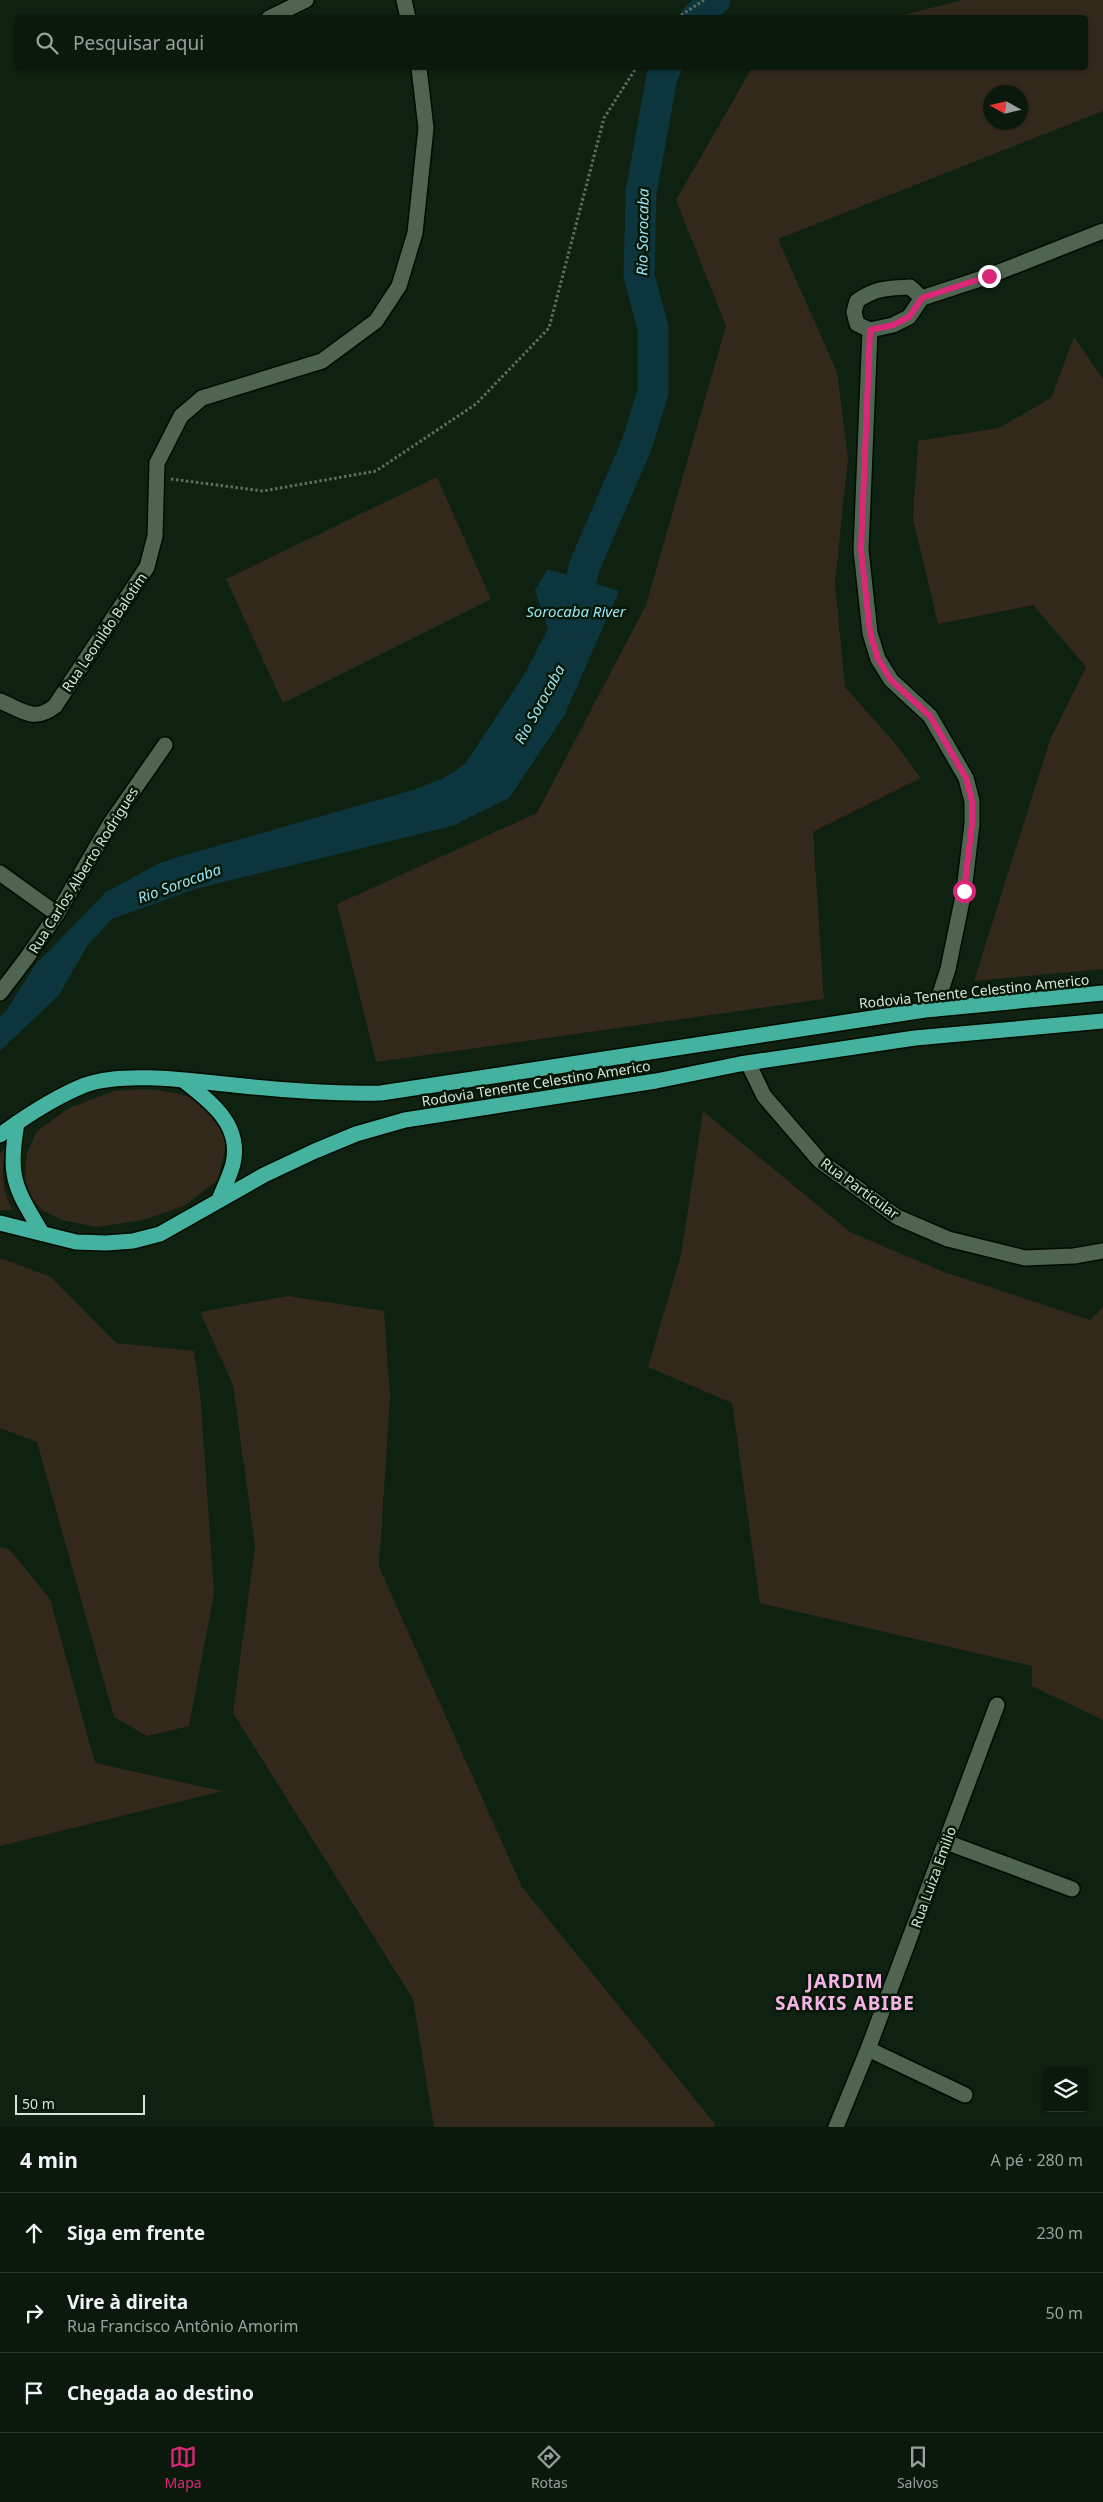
<!DOCTYPE html>
<html lang="pt">
<meta charset="utf-8">
<style>
body{margin:0;font-family:"Noto Sans",sans-serif;background:#19261a;color:#f1f3f6}
.controls{position:absolute;right:15px;bottom:15px;display:grid;overflow:hidden;border-radius:5px;box-shadow:0 1px 4px #0004}
.controls button{width:45px;height:45px;display:grid;place-items:center;padding:0;border:0;border-bottom:1px solid #2b382d;background:#0b190c;color:#f1f3f6;font:25px sans-serif}
.compass{position:absolute;left:983px;top:85px;width:45px;height:45px;border-radius:50%;background:#0b190c;box-shadow:0 1px 4px #0004;rotate:278deg}
.scale{position:absolute;left:15px;bottom:12px;width:130px;box-sizing:border-box;padding-left:5px;border:2px solid #d8e4d8;border-top:0;font-size:14px;line-height:18px;white-space:nowrap;color:#d8e4d8;-webkit-text-stroke:4px #061808;paint-order:stroke}
.stop{position:absolute;width:15px;height:15px;margin:-11px;border:4px solid #db2777;border-radius:50%;background:#fff}
.stop.end{background:#db2777;border-color:#fff;box-shadow:0 1px 5px #0008}
.list{margin:0;padding:0;list-style:none}
h2{display:flex;justify-content:space-between;align-items:center;height:65px;margin:0;padding:0 20px;font-size:21px}
h2 small{font-size:16px;font-weight:400;color:#9aa09d}
.list li{display:grid;grid-template-columns:32px 1fr auto;gap:15px;align-items:center;box-sizing:border-box;height:80px;padding:0 20px;border-top:1px solid #2b382d}
.list b{display:block;font-size:19px;white-space:nowrap}
.list p{margin:0;font-size:16px;white-space:nowrap;color:#9aa09d}
.list em{font-size:16px;font-style:normal;color:#9aa09d}
.icon{flex:none;width:28px;height:28px;fill:none;stroke:currentColor;stroke-width:2;stroke-linecap:round;stroke-linejoin:round}
.map{position:relative;flex:none;width:1103px;height:2127px;overflow:hidden}
.search{position:absolute;background:#0b190c;box-shadow:0 1px 4px #0004;left:15px;right:15px;top:15px;height:55px;display:flex;align-items:center;gap:12px;box-sizing:border-box;padding:0 18px;border-radius:5px;color:#9aa09d;font-size:19px}
.sheet{height:305px;background:#0b190c}
nav{display:flex;justify-content:space-around;align-items:center;box-sizing:border-box;height:70px;border-top:1px solid #2b382d;background:#0b190c;font-size:14px;color:#9aa09d}
nav a{display:grid;justify-items:center;gap:2px}
nav .on{color:#db2777}
.map>svg:first-child{display:block}
.green{fill:#32291b;fill-rule:evenodd}
.water{fill:#0d353d}
.lines{fill:none;stroke-linecap:round;stroke-linejoin:round}
.river{stroke:#0d353d;stroke-width:31}
.minor-casing{stroke:#000b01;stroke-width:18}
.highway-casing{stroke:#000b01;stroke-width:18}
.path{stroke:#5f6e5f;stroke-width:3;stroke-dasharray:2.5 2.5;stroke-linecap:butt}
.minor{stroke:#506551;stroke-width:15}
.highway{stroke:#45b2a0;stroke-width:15}
.route{stroke:#db2777;stroke-width:6}
.labels{text-anchor:middle;dominant-baseline:central;stroke-width:5;stroke-linejoin:round;paint-order:stroke}
.street-label{font-size:14px;fill:#d8e4d8;stroke:#061808}
.water-label{font-size:15px;font-style:italic;fill:#9ae2f3;stroke:#061808}
.district-label{font-size:19px;font-weight:bold;letter-spacing:1px;fill:#f6b3e6;stroke:#061808}
</style>
<div class="map">
<svg width="1103" height="2127" viewBox="0 0 1103 2127">
<rect width="100%" height="100%" fill="#0f2110"/>
<!-- green -->
<g class="green">
<path d="M963,0H1103V111L778,239L837,372L848,457L835,583L845,687L894,742L921,778L813,832L824,999L376,1062L337,904L537,813L646,605L726,326L676,200L752,68H1086V18L895,17ZM990,92H1020V122H990Z"/>
<path d="M1074,337L1103,379V969L974,981L1050,740L1086,667L1033,605L938,624L913,519L918,441L999,428L1051,398Z"/>
<path d="M437,477L491,599L283,703L226,579Z"/>
<path d="M145,1089C180,1093 221,1097 225,1141C226,1153 220,1168 218,1180L184,1206L143,1220L96,1227L62,1220L42,1210L31,1197L25,1179L27,1153L37,1131L69,1108L114,1091Z"/>
<path d="M703,1111L850,1232L944,1272L1090,1320L1103,1307V1720L1032,1686V1666L760,1603L732,1403L648,1367L681,1255Z"/>
<path d="M6,1147C1,1170 1,1189 13,1210H0V1153Z"/>
<path d="M0,1258L51,1277L116,1343L194,1351L201,1403L214,1593L189,1726L147,1736L114,1717L37,1442L0,1428Z"/>
<path d="M288,1296L384,1311L390,1397L379,1567L522,1887L715,2124L714,2127H434L413,1999L233,1713L255,1546L233,1385L200,1312Z"/>
<path d="M0,1547L10,1550L50,1599L95,1763L222,1791L0,1846Z"/>
</g>
<!-- water -->
<path class="water" d="M548,569L619,591L564,716L509,798L452,826L195,889L112,919L87,946L59,995L0,1051V1016L6,1011L35,965L106,892L158,864L178,857L413,790L444,778L465,764L524,675L548,629L535,590Z"/>
<g class="lines">
<!-- river -->
<g class="river">
<path d="M696,18L715,0"/>
<path d="M572,622L584,567L637,444L653,392V328L639,276L641,193L662,76L666,68"/>
</g>
<!-- minor casing -->
<g class="minor-casing">
<g id="minor">
<path d="M404,0L408,18"/>
<path d="M269,18L306,0"/>
<path d="M922,298L910,287C888,288 875,288 857,301L854,312L857,324L870,330L893,325L909,317L922,298L989,276L1103,231"/>
<path d="M870,330L861,550L870,633L878,659L891,680L930,716L966,778L972,801V824L964,891L948,969L935,1009"/>
<path d="M0,701C22,710 34,723 55,706L147,567L155,536L157,463L181,416L202,398L322,361L376,321L399,286L415,233L426,128L419,68"/>
<path d="M0,873L57,914"/>
<path d="M0,993L26,959L57,914L110,824L165,745"/>
<path d="M748,1063L764,1096L820,1161L897,1217L948,1239L1025,1258L1074,1256L1103,1251"/>
<path d="M946,1842L1072,1889"/>
<path d="M868,2049L965,2095"/>
<path d="M836,2127L868,2049L997,1705"/>
</g>
</g>
<!-- highway casing -->
<g class="highway-casing">
<g id="highway">
<path d="M184,1081C211,1102 242,1125 233,1164C230,1176 223,1189 219,1200"/>
<path d="M17,1123C8,1178 14,1186 42,1233"/>
<path d="M0,1135C26,1116 55,1097 85,1085C126,1070 200,1082 244,1086C290,1091 335,1094 381,1093L925,1010L1103,993"/>
<path d="M0,1223L76,1242L106,1243L133,1241L160,1234L264,1175L315,1151L356,1134L405,1120L656,1081L740,1064L915,1038L1103,1021"/>
</g>
</g>
<!-- path -->
<g class="path">
<path d="M677,18L704,0"/>
<path d="M171,479L263,491L376,471L476,404L549,328L604,118L636,68"/>
</g>
<!-- minor -->
<use href="#minor" class="minor"/>
<!-- highway -->
<use href="#highway" class="highway"/>
</g>
<g class="lines">
<!-- route -->
<path class="route" d="M964,891L972,824V801L966,778L930,716L891,680L878,659L870,633L861,550L870,330L893,325L909,317L922,298L989,276"/>
</g>
<g class="labels">
<!-- street labels -->
<g class="street-label">
<text transform="translate(104 632) rotate(-56)">Rua Leonildo Balotim</text>
<text transform="translate(83 870) rotate(-58)">Rua Carlos Alberto Rodrigues</text>
<text transform="translate(974 991) rotate(-6)">Rodovia Tenente Celestino Americo</text>
<text transform="translate(536 1083) rotate(-9)">Rodovia Tenente Celestino Americo</text>
<text transform="translate(860 1188) rotate(36)">Rua Particular</text>
<text transform="translate(933 1877) rotate(-70)">Rua Luiza Emilio</text>
</g>
<!-- water labels -->
<g class="water-label">
<text transform="translate(642 232) rotate(-89)">Rio Sorocaba</text>
<text x="576" y="611">Sorocaba River</text>
<text transform="translate(539 704) rotate(-61)">Rio Sorocaba</text>
<text transform="translate(179 883) rotate(-20)">Rio Sorocaba</text>
</g>
<!-- district labels -->
<g class="district-label">
<text x="845" y="1981">JARDIM<tspan x="845" dy="22">SARKIS ABIBE</tspan></text>
</g>
</g>
</svg>
<div class="controls">
<button><svg class="icon" aria-label="layers" viewBox="0 0 24 24"><path d="M12 4l9 5-9 5-9-5zM3 14l9 5 9-5"/></svg></button>
</div>
<svg class="compass" viewBox="-18 -18 36 36"><path d="M0-13l5 13h-10z" fill="#e53935"/><path d="M0 13l5-13h-10z" fill="#9aa09d"/></svg>
<div class="scale">50 m</div>
<div class="stop" style="left:964px;top:891px"></div>
<div class="stop end" style="left:989px;top:276px"></div>
<div class="search"><svg class="icon" aria-label="search" viewBox="0 0 24 24"><circle cx="10" cy="10" r="6"/><path d="M15 15l6 6"/></svg>Pesquisar aqui</div>
</div>
<section class="sheet">
<h2>4 min<small>A pé · 280 m</small></h2>
<ul class="list">
<li><svg class="icon" aria-label="ahead" viewBox="0 0 24 24"><path d="M12 20V5M6 11l6-6 6 6"/></svg><div><b>Siga em frente</b></div><em>230 m</em></li>
<li><svg class="icon" aria-label="right" viewBox="0 0 24 24"><path d="M7 20v-9h11M14 6l5 5-5 5"/></svg><div><b>Vire à direita</b><p>Rua Francisco Antônio Amorim</p></div><em>50 m</em></li>
<li><svg class="icon" aria-label="arrive" viewBox="0 0 24 24"><path d="M6 21V4h12l-3 4 3 4H6"/></svg><div><b>Chegada ao destino</b></div></li>
</ul>
</section>
<nav>
<a class="on"><svg class="icon" aria-label="map" viewBox="0 0 24 24"><path d="M3 6l6-2 6 2 6-2v14l-6 2-6-2-6 2zM9 4v14M15 6v14"/></svg>Mapa</a>
<a><svg class="icon" aria-label="directions" viewBox="0 0 24 24"><path d="M12 3l9 9-9 9-9-9zM9 14v-3h6M13 9l2 2-2 2"/></svg>Rotas</a>
<a><svg class="icon" aria-label="saved" viewBox="0 0 24 24"><path d="M7 4h10v16l-5-4-5 4z"/></svg>Salvos</a>
</nav>
